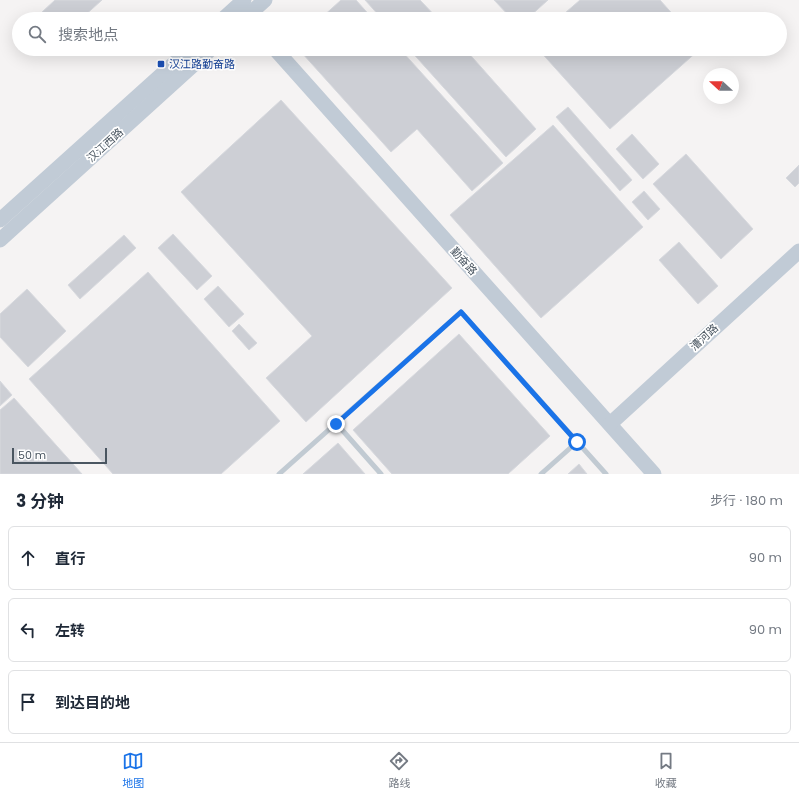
<!DOCTYPE html>
<html lang="zh">
<meta charset="utf-8">
<style>
body{margin:0;font-family:Poppins,"Noto Sans SC",sans-serif;background:#f6f6f7;color:#1f2937}
.compass{position:absolute;left:703px;top:68px;width:36px;height:36px;border-radius:50%;background:#fff;box-shadow:0 4px 16px #0002;rotate:291deg}
.scale{position:absolute;left:12px;bottom:10px;width:95px;box-sizing:border-box;padding-left:4px;border:2px solid #4a5661;border-top:0;font-size:11px;line-height:14px;white-space:nowrap;color:#4a5661;-webkit-text-stroke:3px #fff;paint-order:stroke}
.stop{position:absolute;width:12px;height:12px;margin:-9px;border:3px solid #1a73e8;border-radius:50%;background:#fff}
.stop.end{background:#1a73e8;border-color:#fff;box-shadow:0 1px 4px #0008}
.list{margin:0;padding:0;list-style:none}
h2{display:flex;justify-content:space-between;align-items:center;height:52px;margin:0;padding:0 16px;font-size:17px}
h2 small{font-size:13px;font-weight:400;color:#747a83}
.list li{display:grid;grid-template-columns:26px 1fr auto;gap:12px;align-items:center;box-sizing:border-box;height:64px;margin:0 8px 8px;padding:0 8px;border:1px solid #e0e1e3;border-radius:6px}
.list b{display:block;font-size:15px;white-space:nowrap}
.list em{font-size:13px;font-style:normal;color:#747a83}
.icon{flex:none;width:22px;height:22px;fill:none;stroke:currentColor;stroke-width:2;stroke-linecap:round;stroke-linejoin:round}
.map{position:relative;flex:none;width:799px;height:474px;overflow:hidden}
.search{position:absolute;background:#fff;box-shadow:0 4px 16px #0002;left:12px;right:12px;top:12px;height:44px;display:flex;align-items:center;gap:10px;box-sizing:border-box;padding:0 14px;border-radius:22px;color:#747a83;font-size:15px}
.sheet{height:268px;background:#fff}
nav{display:flex;justify-content:space-around;align-items:center;box-sizing:border-box;height:56px;border-top:1px solid #e0e1e3;background:#fff;font-size:11px;color:#747a83}
nav a{display:grid;justify-items:center;gap:2px}
nav .on{color:#1a73e8}
.map>svg:first-child{display:block}
.building{fill:#cdcfd5;stroke:#d7d9de}
.lines{fill:none;stroke-linecap:round;stroke-linejoin:round}
.lane{stroke:#c1cad2;stroke-width:5}
.secondary{stroke:#c1cbd6;stroke-width:15}
.route{stroke:#1a73e8;stroke-width:5}
.transit-dot{fill:#1a4fb4;stroke:#fff;stroke-width:1.5}
.labels{text-anchor:middle;dominant-baseline:central;stroke-width:3.5;stroke-linejoin:round;paint-order:stroke}
.transit-label{font-size:11px;fill:#164399;stroke:#fff;text-anchor:start}
.street-label{font-size:11px;fill:#4a5661;stroke:#fff}
</style>
<div class="map">
<svg width="799" height="474" viewBox="0 0 799 474">
<rect width="100%" height="100%" fill="#f5f3f3"/>
<!-- building -->
<g class="building">
<path d="M55,0H102L81,19H48L42,12Z"/>
<path d="M341,0H356L373,19H320Z"/>
<path d="M365,0H420L438,19H382Z"/>
<path d="M494,0H548L527,19H512Z"/>
<path d="M580,0H660L677,19H558Z"/>
<path d="M306,49H400L503,163L472,191L417,129L391,152L302,53Z"/>
<path d="M409,49H465L536,129L506,157Z"/>
<path d="M538,49H700L610,129Z"/>
<path d="M281,100L452,288L306,422L266,378L312,336L181,192Z"/>
<path d="M568,107L632,180L620,191L556,117Z"/>
<path d="M553,125L643,227L541,318L450,215Z"/>
<path d="M632,134L659,164L643,179L616,149Z"/>
<path d="M686,154L753,229L721,259L653,184Z"/>
<path d="M799,165V183L795,187L786,178Z"/>
<path d="M644,191L660,209L648,220L632,202Z"/>
<path d="M173,234L212,276L197,290L158,248Z"/>
<path d="M124,235L136,248L80,299L68,285Z"/>
<path d="M679,242L718,286L698,304L659,260Z"/>
<path d="M148,272L280,421L221,474H113L29,379Z"/>
<path d="M218,286L244,314L229,327L204,299Z"/>
<path d="M27,289L66,331L28,367L0,337V314Z"/>
<path d="M239,324L257,343L249,350L232,331Z"/>
<path d="M459,334L550,436L508,474H392L353,430Z"/>
<path d="M0,381L12,395L0,406Z"/>
<path d="M14,398L82,474H0V410Z"/>
<path d="M338,443L365,474H303Z"/>
<path d="M579,464L587,474H568Z"/>
</g>
<g class="lines">
<!-- lane -->
<g class="lane">
<path d="M336,423L381,474"/>
<path d="M279,474L461,312L606,474"/>
<path d="M541,474L577,442"/>
</g>
<!-- secondary -->
<g class="secondary">
<path d="M223,19L244,0"/>
<path d="M244,19L265,0"/>
<path d="M275,49L654,474"/>
<path d="M0,220L190,49"/>
<path d="M0,240L211,49"/>
<path d="M610,424L799,251"/>
</g>
</g>
<g class="lines">
<!-- route -->
<path class="route" d="M336,424L461,312L577,442"/>
</g>
<!-- markers -->
<rect class="transit-dot" x="157" y="60" width="8" height="8" rx="2"/>
<g class="labels">
<!-- transit labels -->
<g class="transit-label">
<text x="169" y="64">汉江路勤奋路</text>
</g>
<!-- street labels -->
<g class="street-label">
<text transform="translate(105 145) rotate(-42)">汉江西路</text>
<text transform="translate(464 261) rotate(48)">勤奋路</text>
<text transform="translate(704 337) rotate(-42)">漕河路</text>
</g>
</g>
</svg>
<svg class="compass" viewBox="-18 -18 36 36"><path d="M0-13l5 13h-10z" fill="#e53935"/><path d="M0 13l5-13h-10z" fill="#747a83"/></svg>
<div class="scale">50 m</div>
<div class="stop" style="left:577px;top:442px"></div>
<div class="stop end" style="left:336px;top:424px"></div>
<div class="search"><svg class="icon" aria-label="search" viewBox="0 0 24 24"><circle cx="10" cy="10" r="6"/><path d="M15 15l6 6"/></svg>搜索地点</div>
</div>
<section class="sheet">
<h2>3 分钟<small>步行 · 180 m</small></h2>
<ul class="list">
<li><svg class="icon" aria-label="ahead" viewBox="0 0 24 24"><path d="M12 20V5M6 11l6-6 6 6"/></svg><div><b>直行</b></div><em>90 m</em></li>
<li><svg class="icon" aria-label="left" viewBox="0 0 24 24"><path d="M17 20v-9H6M10 6l-5 5 5 5"/></svg><div><b>左转</b></div><em>90 m</em></li>
<li><svg class="icon" aria-label="arrive" viewBox="0 0 24 24"><path d="M6 21V4h12l-3 4 3 4H6"/></svg><div><b>到达目的地</b></div></li>
</ul>
</section>
<nav>
<a class="on"><svg class="icon" aria-label="map" viewBox="0 0 24 24"><path d="M3 6l6-2 6 2 6-2v14l-6 2-6-2-6 2zM9 4v14M15 6v14"/></svg>地图</a>
<a><svg class="icon" aria-label="directions" viewBox="0 0 24 24"><path d="M12 3l9 9-9 9-9-9zM9 14v-3h6M13 9l2 2-2 2"/></svg>路线</a>
<a><svg class="icon" aria-label="saved" viewBox="0 0 24 24"><path d="M7 4h10v16l-5-4-5 4z"/></svg>收藏</a>
</nav>
